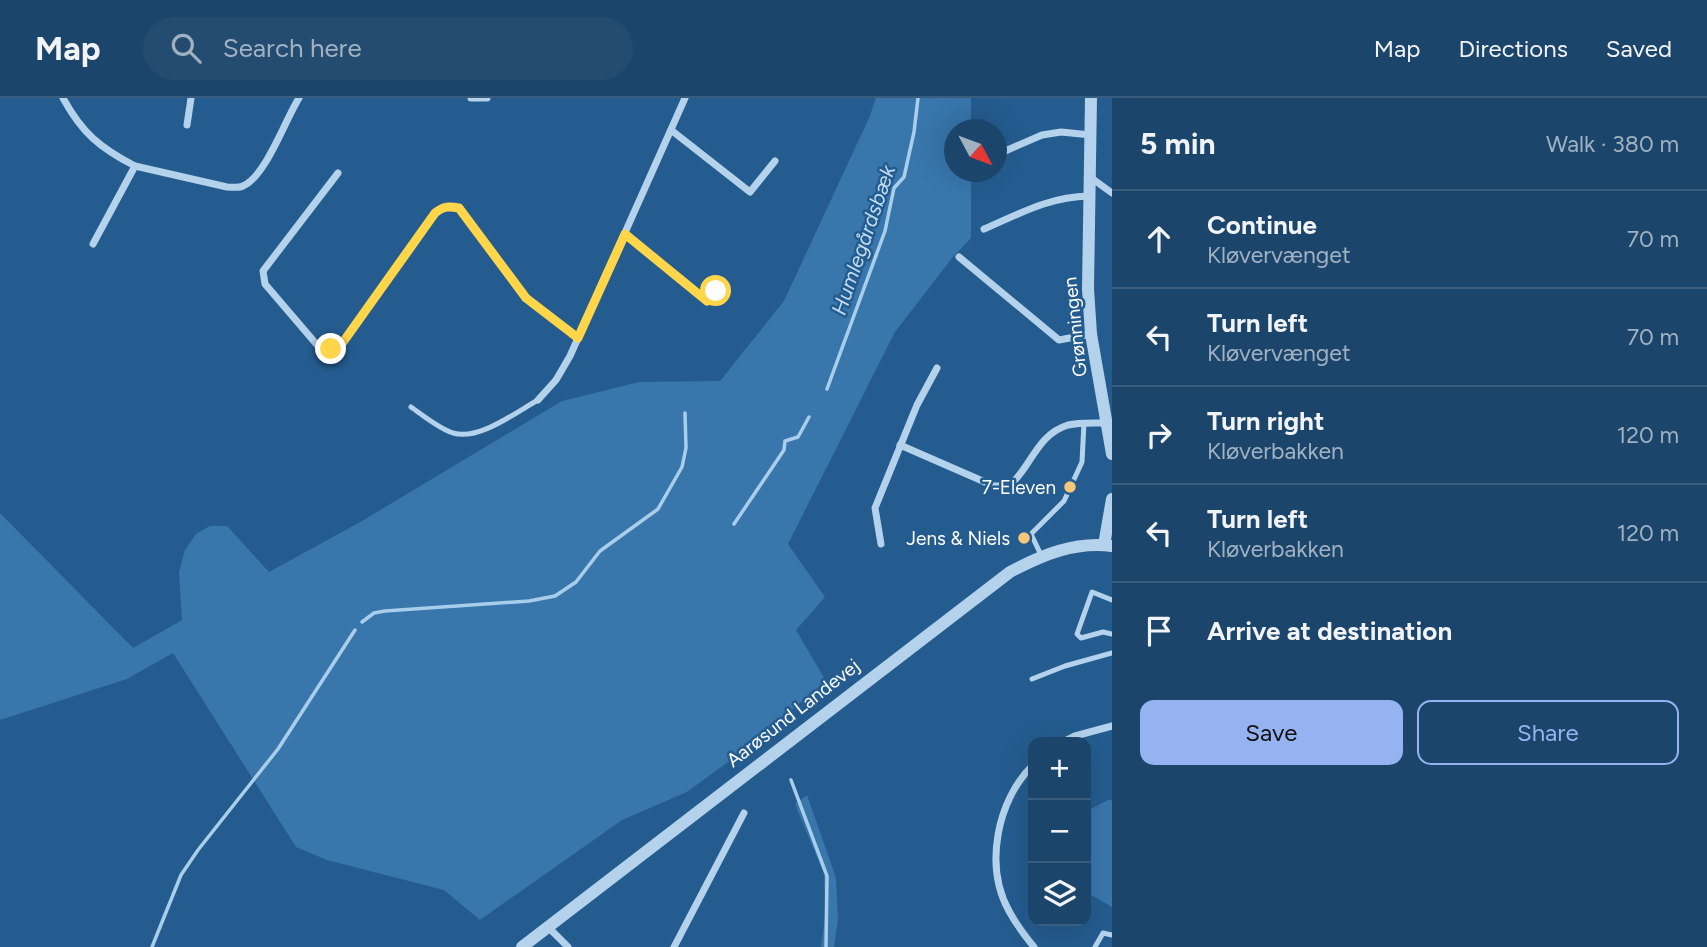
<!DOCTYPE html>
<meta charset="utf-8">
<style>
body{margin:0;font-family:Figtree,sans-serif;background:#244c71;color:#f1f3f6}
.controls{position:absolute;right:21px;bottom:21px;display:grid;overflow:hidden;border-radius:14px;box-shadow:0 7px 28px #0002}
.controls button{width:63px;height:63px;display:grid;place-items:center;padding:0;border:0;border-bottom:2px solid #395d7e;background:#1b456b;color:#f1f3f6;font:35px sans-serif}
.compass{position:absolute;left:944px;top:21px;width:63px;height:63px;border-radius:50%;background:#1b456b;box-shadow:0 7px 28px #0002;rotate:131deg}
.stop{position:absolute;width:21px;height:21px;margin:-16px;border:5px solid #ffd54a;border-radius:50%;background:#fff}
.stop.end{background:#ffd54a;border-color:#fff;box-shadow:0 2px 7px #0008}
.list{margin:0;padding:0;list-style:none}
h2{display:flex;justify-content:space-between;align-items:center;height:91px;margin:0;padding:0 28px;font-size:30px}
h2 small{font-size:23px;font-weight:400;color:#a0b1c1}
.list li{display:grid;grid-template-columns:46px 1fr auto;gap:21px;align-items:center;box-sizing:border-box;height:98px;padding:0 28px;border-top:2px solid #395d7e}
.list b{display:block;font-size:26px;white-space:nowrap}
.list p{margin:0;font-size:23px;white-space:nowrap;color:#a0b1c1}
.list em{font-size:23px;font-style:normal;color:#a0b1c1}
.actions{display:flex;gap:14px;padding:21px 28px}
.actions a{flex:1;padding:16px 0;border:2px solid #95b2f1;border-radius:14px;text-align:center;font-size:24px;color:#95b2f1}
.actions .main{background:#95b2f1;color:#111}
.icon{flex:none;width:38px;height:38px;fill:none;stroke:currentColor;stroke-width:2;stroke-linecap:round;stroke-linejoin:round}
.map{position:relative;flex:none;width:1112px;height:849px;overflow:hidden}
header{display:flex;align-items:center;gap:42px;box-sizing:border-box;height:98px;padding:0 35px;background:#1b456b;border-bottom:2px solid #395d7e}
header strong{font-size:33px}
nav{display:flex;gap:38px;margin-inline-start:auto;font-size:24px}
.search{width:490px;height:63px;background:#244c71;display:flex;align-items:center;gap:18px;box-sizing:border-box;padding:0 24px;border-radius:38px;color:#a0b1c1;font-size:26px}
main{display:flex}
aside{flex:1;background:#1b456b}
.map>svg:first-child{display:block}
.green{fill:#3876ac}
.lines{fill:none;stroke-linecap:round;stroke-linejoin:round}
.stream{stroke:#a8ceec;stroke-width:3.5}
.service{stroke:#b4d2ec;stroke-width:5}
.minor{stroke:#b4d2ec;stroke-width:7}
.tertiary{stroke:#b4d2ec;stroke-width:12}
.route{stroke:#ffd54a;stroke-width:9}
.poi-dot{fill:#f6c778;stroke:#245c8f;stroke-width:2.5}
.labels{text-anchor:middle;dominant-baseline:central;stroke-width:5;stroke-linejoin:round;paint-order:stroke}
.street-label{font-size:19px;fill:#fff;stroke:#245c8f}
.poi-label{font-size:19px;fill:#fff;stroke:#245c8f;text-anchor:end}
.water-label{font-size:21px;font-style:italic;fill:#c0dcf3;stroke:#245c8f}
</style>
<header>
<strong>Map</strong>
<div class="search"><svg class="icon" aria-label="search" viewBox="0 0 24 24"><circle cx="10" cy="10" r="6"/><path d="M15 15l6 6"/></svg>Search here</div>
<nav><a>Map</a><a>Directions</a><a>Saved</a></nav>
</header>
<main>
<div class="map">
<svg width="1112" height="849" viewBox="0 0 1112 849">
<rect width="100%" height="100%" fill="#245c8f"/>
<!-- green -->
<g class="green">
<path d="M876,0H971V31L954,32V74H971V140L952,160L895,234L788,446L825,499L796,532L826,583L739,656L687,694L622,722L480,822L444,792L327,762L296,749L173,555L127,581L0,622V415L133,550L182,522L179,474L185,452L196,436L210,428H227L269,474L362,423L562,303L639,284L720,283L784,203L869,20Z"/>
<path d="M807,697L836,780L838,821L834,849H821L825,819L824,776L795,706Z"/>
<path d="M1108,702H1112V809L1086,794V717L1091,711Z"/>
</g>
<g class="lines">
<!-- stream -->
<g class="stream">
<path d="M827,291L885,133L894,90L904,79L914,34L918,0"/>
<path d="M734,426L784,352L785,343L798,339L809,319"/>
<path d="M362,524L374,515L385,513L529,503L555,498L576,484L600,453L658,411L682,369L686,350L685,315"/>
<path d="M791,682L827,778L826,849"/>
<path d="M152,849L181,777L198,752L278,651L355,532"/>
</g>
<!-- service -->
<g class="service">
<path d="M411,309C424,318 438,330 453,335C479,343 516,314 538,302"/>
<path d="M1041,457L1031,436L1064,403L1082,364L1084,325"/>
<path d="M1112,502L1092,494L1077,536L1081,540L1103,534L1112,536"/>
<path d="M1032,581L1065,568L1112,555"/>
<path d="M1095,849L1103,835L1112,837"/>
</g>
<!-- minor -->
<g class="minor">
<path d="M63,0C82,35 100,50 135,68L93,146"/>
<path d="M471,0H487"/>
<path d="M187,27L191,0"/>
<path d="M671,32L750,94L775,63"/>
<path d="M996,57L1042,37L1061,34L1091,37"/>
<path d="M135,68L227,89C233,89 239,90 243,88C266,78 285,22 299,0"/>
<path d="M338,75L263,173L265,186L318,248L331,251L341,247L435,115C444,108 449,108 459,110L526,200L578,240"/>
<path d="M1090,79L1112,95"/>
<path d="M984,131C1021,115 1049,99 1089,98"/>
<path d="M625,136L707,203L716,193"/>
<path d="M959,159L1059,242L1091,236"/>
<path d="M538,302L556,282L570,258L685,0"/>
<path d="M900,347L994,388C1002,388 1009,388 1015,382C1033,363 1039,336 1068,327C1080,324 1094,325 1107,325"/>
<path d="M881,446L875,410L917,307L937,270"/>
<path d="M1063,644L1075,638L1112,628"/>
<path d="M1033,667C997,702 984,768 1009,813C1016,826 1025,838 1034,849"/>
<path d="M548,829L568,849"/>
<path d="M674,849L744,715"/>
</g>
<!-- tertiary -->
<g class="tertiary">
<path d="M1091,0L1088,191L1091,236L1112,356"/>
<path d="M1104,447L1112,401"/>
<path d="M522,849L1010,474C1042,457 1075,443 1112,448"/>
</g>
</g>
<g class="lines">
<!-- route -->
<path class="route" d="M331,251L341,247L435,115C444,108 449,108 459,110L526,200L578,240L625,136L707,203L716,193"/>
</g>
<!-- markers -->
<g class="poi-dot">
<circle cx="1070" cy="389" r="7"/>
<circle cx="1024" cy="440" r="7"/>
</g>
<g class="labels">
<!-- street labels -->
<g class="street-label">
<text transform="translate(1075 229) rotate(-96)">Grønningen</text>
<text transform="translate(793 615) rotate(-38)">Aarøsund Landevej</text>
</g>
<!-- poi labels -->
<g class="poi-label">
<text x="1056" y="389">7-Eleven</text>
<text x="1010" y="440">Jens &amp; Niels</text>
</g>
<!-- water labels -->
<g class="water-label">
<text transform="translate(863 142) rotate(-71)">Humlegårdsbæk</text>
</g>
</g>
</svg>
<div class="controls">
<button>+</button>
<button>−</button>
<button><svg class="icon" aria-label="layers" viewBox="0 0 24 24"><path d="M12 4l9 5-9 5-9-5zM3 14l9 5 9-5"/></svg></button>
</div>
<svg class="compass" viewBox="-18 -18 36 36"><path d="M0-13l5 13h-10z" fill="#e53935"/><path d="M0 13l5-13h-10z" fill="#a0b1c1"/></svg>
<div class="stop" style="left:716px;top:193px"></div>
<div class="stop end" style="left:331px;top:251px"></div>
</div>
<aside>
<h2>5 min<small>Walk · 380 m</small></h2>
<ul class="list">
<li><svg class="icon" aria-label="ahead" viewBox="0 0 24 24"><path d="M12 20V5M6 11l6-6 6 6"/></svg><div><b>Continue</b><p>Kløvervænget</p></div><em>70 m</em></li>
<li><svg class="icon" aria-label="left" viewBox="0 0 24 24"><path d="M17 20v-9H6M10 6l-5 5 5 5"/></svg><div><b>Turn left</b><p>Kløvervænget</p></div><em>70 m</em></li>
<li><svg class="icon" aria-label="right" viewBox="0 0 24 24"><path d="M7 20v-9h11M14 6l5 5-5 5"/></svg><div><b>Turn right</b><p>Kløverbakken</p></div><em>120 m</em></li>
<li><svg class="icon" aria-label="left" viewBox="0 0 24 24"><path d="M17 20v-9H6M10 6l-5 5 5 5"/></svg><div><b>Turn left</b><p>Kløverbakken</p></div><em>120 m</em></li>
<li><svg class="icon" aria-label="arrive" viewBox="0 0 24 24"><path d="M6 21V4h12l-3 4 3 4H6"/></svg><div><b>Arrive at destination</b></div></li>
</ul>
<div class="actions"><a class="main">Save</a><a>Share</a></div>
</aside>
</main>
